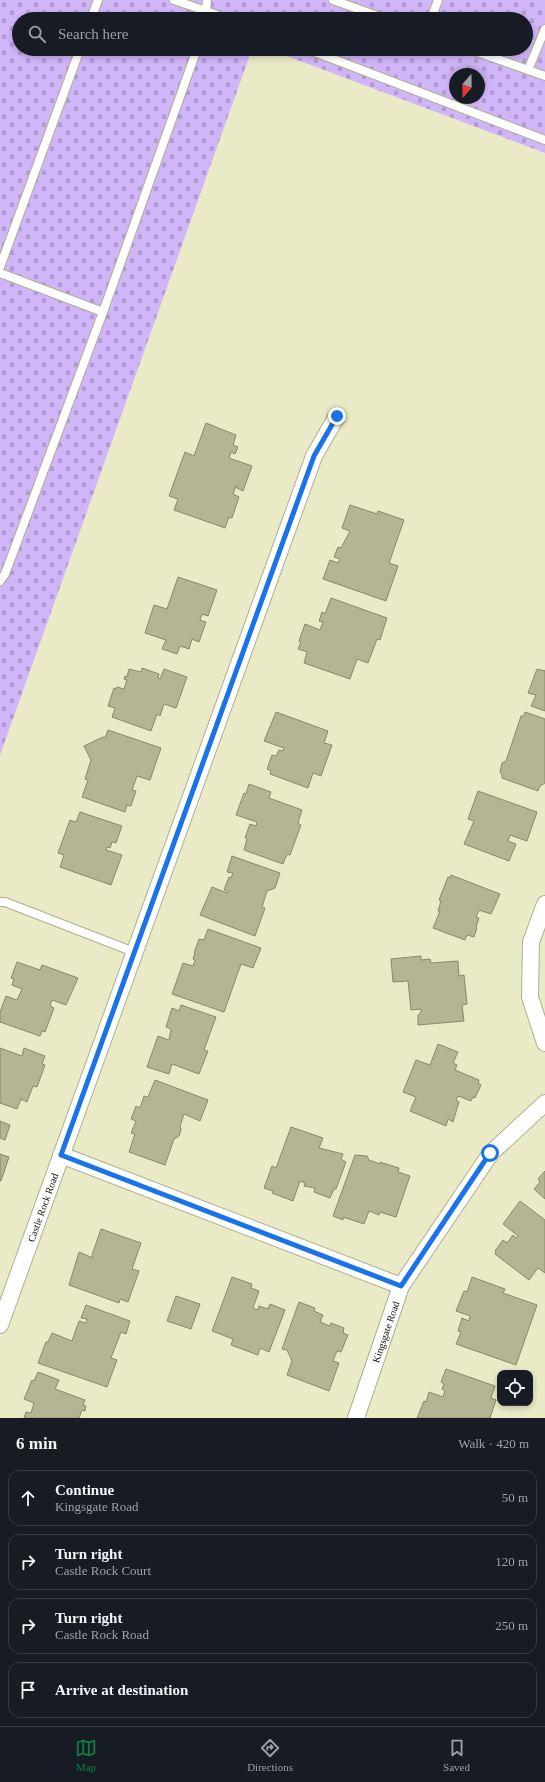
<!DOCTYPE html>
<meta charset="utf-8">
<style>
body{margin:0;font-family:"Times New Roman",serif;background:#20242c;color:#f1f3f6}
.controls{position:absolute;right:12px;bottom:12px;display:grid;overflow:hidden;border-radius:8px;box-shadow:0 2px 6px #0003}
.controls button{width:36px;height:36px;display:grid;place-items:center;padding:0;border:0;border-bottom:1px solid #363941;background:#171b24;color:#f1f3f6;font:20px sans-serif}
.compass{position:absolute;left:449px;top:68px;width:36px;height:36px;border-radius:50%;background:#171b24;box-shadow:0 2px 6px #0003;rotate:200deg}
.stop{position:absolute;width:12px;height:12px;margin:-9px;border:3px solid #1a73e8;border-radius:50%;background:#fff}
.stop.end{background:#1a73e8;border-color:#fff;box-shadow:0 1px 4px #0008}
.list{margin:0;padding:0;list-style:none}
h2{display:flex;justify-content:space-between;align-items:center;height:52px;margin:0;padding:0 16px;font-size:17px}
h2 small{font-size:13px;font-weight:400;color:#9ea1a6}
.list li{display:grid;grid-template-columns:26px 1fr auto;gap:12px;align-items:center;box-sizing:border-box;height:56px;margin:0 8px 8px;padding:0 8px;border:1px solid #363941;border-radius:12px}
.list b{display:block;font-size:15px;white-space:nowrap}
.list p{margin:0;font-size:13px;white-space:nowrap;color:#9ea1a6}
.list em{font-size:13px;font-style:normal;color:#9ea1a6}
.icon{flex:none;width:22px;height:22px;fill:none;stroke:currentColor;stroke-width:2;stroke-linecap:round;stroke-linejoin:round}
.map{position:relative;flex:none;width:545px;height:1418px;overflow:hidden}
.search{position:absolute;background:#171b24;box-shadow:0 2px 6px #0003;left:12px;right:12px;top:12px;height:44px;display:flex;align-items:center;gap:10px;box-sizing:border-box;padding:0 14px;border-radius:22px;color:#9ea1a6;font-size:15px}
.sheet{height:308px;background:#171b24}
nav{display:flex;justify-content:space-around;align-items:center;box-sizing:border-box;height:56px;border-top:1px solid #363941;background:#171b24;font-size:11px;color:#9ea1a6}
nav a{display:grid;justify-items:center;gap:2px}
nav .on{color:#0b8043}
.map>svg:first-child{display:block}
.cemetery{fill:url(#cemetery-stones);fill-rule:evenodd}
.building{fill:#b5b594;stroke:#898868}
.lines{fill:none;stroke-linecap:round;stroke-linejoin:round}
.lane-casing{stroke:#afaf8e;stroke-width:10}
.street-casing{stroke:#afaf8e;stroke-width:18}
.lane{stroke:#fff;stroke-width:8}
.street{stroke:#fff;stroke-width:16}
.route{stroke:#1a73e8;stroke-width:5}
.labels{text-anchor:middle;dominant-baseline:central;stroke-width:3.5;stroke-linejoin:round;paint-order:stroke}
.street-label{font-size:10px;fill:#0e0d03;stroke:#f7f7d4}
</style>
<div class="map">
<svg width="545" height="1418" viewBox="0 0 545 1418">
<defs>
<pattern id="cemetery-stones" width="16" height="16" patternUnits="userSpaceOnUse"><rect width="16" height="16" fill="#d0b5f9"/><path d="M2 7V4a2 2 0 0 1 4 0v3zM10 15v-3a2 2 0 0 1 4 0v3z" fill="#b19ad4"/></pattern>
</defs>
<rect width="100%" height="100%" fill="#eaeac7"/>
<!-- cemetery -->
<path class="cemetery" d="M0,0H545V153L268,49H526V19H19V49H252L0,755ZM455,74H479V98H455Z"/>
<!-- building -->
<g class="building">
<path d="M206,423L236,435L233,445L238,447L235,454L231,452L229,458L252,466L243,491L237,488V486H236L233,494L239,497L232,518L229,517L225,528L174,510L178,499L169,496L185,452L194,456Z"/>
<path d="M350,505L377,514L378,511L404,520L389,563L398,566L386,601L323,579L330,560L338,563L340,559L334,557L338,547L341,548L350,531L342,528Z"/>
<path d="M178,577L217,590L208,616L202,614L200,620L206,622L199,642L192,639L189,649L180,646L177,654L162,649L166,640L145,633L154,605L167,609Z"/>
<path d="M331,598L387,618L380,640L377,639L368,663L357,659L350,679L304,663L307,652L298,649L301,642L299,641L305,624L320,630L323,622L319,621L322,612L325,614Z"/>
<path d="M142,668L159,674L158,678L160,679L164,669L187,677L176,708L164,704L160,716L157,714L151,731L112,717L115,708L108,706L114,688L116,689L117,687L124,689L127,680L124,679L125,676L127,677L129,669L141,672Z"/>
<path d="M537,669L545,671V670V711L531,706L536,695L528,693Z"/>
<path d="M276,712L328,731L324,743L332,745L321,776L313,773L308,788L270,774L271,771L267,769L272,755L276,756L279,750L283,751L284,748L264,741Z"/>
<path d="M525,712L545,719V783L540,786L538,791L502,778V775L500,772L502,763L506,761L521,716H524Z"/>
<path d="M108,730L161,748L150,780L137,776L132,790L136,791L131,806L127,805L125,812L82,797L88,780L85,779L91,760L84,746L103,737L105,738Z"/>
<path d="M249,784L271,792L269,798L302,810L298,823L301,825L290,855L287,854L283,864L244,850L247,839L245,838L250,824L256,826L257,822L236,815L244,793L246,794Z"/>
<path d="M478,791L537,812L527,841L510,835L508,841L516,844L509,861L464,844L474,821L468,819Z"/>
<path d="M80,812L122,826L116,843L112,842L110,848L107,847L106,850L122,855L111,885L60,867L64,855L58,853L70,820L76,822Z"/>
<path d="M232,856L280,873L275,888L267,891L262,907L265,908L255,936L200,915L212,887L227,893L228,891L224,890L229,877L231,878L233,873L227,872Z"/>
<path d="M451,875L500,894L491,914L479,910L476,917L479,918L476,927L477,928L474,937L467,935L465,940L433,928L440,911H438L441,901L439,900L448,877L450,878Z"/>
<path d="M208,929L261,948L253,968L241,964L224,1012L172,994L183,963L193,966L195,960L193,959L195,953H194L199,939L204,940Z"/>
<path d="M421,956V960L430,959L431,963L458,961L459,976L464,975L467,1004L462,1005L464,1021L418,1025V1015L421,1012V1009L411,1010L408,981L393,982L391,959Z"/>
<path d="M17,962L40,970L42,965L78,978L66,1005L52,1000L50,1006L54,1008L45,1032L42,1031L40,1036L0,1022V1012L6,996L17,1000L22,989L12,985L14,979L11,978Z"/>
<path d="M181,1005L216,1017L204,1050L208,1051L199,1074L172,1064L169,1074L147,1067L158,1036L169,1040L171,1029L166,1027L172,1008L179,1011Z"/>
<path d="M438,1044L458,1052L453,1063L457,1065L455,1070L479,1080L478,1083L481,1085L475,1098L473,1097L471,1101L458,1096L456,1100L459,1102L453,1122L448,1119L446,1126L410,1111L416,1097L403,1092L416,1060L430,1065Z"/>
<path d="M0,1048L22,1056L24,1048L45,1056L42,1064L45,1065L37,1087L33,1086L27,1102L21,1099L17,1109L0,1103Z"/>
<path d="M155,1080L208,1100L200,1121L184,1114L180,1126L181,1130L179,1136L174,1139L165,1165L129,1152L135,1134L131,1133L136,1121L131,1119L136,1106L140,1108L144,1096L148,1097Z"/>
<path d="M0,1121L10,1125L5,1140L0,1138Z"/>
<path d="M291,1127L323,1138L319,1148L343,1154L341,1159L346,1162L336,1189H334L330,1198L314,1192L315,1188L304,1186L305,1183L300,1181L293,1201L272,1193L273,1191L264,1188L272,1166L276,1168Z"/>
<path d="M0,1154L9,1157L1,1181H0Z"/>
<path d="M355,1155L367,1156L369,1160L380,1164V1162L399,1168L398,1172L410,1176L396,1217L380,1212L379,1215L369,1211L364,1224L343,1217V1220L333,1216Z"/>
<path d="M545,1171V1199L534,1189L540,1182L538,1179Z"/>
<path d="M520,1201L545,1220V1273L538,1268L529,1280L495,1254L496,1252L495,1251L503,1240L507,1243L513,1235L516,1238L518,1236L503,1224Z"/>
<path d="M101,1229L141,1243L132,1269L139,1271L128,1302L120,1299L119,1303L69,1285L79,1252L93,1258L92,1255Z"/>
<path d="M232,1277L252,1284L251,1288L259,1291L253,1308L258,1310L259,1306L268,1309L270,1304L285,1310L269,1352L260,1348L258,1355L231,1345L233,1339L212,1331Z"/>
<path d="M472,1277L505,1289L503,1293L537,1305L516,1365L456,1344L461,1332L458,1331L462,1318L469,1321L470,1316L456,1311L464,1291L467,1292Z"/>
<path d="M176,1296L200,1304L191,1329L167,1321Z"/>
<path d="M299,1302L315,1308L314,1311L323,1315L320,1322L330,1326L331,1323L344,1328L343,1333L348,1335L341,1352L337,1351L333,1361L339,1363L329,1391L287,1375L292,1361L287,1350L282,1349Z"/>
<path d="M86,1305L130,1321L126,1334L121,1332L111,1358L117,1360L107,1387L38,1363L46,1342H48L52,1333L72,1341L79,1321L86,1323L87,1319L81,1318Z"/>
<path d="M446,1369L495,1386L491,1398L496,1400L490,1418H417L424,1401L426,1402L429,1392L443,1397L445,1391L442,1389L444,1384L441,1382Z"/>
<path d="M38,1372L59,1380L55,1389L85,1400L83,1405L86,1406L85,1411L82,1410L79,1418H24L26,1412L31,1413L34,1403L24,1399L32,1380L34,1381Z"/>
</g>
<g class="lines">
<!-- lane casing -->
<g class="lane-casing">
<g id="lane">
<path d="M174,0L206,11L207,0"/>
<path d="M333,0L386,19"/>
<path d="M91,19L98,0"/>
<path d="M204,19L206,11L228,19"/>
<path d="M431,19L438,0"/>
<path d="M307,49L545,140"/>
<path d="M469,49L545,76"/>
<path d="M528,70L545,29"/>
<path d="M0,267L80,49"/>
<path d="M0,273L103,312"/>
<path d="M0,581L5,574L103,312L197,49"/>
<path d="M0,902H5L134,952"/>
</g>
</g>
<!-- street casing -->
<g class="street-casing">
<g id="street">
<path d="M545,904L531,942L530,997L545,1043"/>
<path d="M61,1155L401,1286"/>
<path id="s1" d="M0,1325L314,456L337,416"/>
<path id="s2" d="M356,1418L401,1286L491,1153L545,1103"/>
</g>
</g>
<!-- lane -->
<use href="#lane" class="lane"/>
<!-- street -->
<use href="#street" class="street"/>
</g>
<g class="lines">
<!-- route -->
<path class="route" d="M337,416L314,456L61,1155L401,1286L490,1153"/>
</g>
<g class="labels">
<!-- street labels -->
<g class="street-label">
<text stroke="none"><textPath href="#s1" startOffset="125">Castle Rock Road</textPath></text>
<text stroke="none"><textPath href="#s2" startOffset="91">Kingsgate Road</textPath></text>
</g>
</g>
</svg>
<div class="controls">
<button><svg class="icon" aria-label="locate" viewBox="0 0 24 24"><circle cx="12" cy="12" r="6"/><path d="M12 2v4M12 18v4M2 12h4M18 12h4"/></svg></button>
</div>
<svg class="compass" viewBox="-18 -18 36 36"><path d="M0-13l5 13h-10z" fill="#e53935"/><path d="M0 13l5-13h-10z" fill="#9ea1a6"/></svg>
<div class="stop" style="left:490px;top:1153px"></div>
<div class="stop end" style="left:337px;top:416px"></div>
<div class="search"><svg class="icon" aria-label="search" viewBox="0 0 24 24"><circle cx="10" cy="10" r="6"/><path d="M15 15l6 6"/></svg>Search here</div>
</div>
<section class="sheet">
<h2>6 min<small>Walk · 420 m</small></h2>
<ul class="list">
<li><svg class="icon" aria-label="ahead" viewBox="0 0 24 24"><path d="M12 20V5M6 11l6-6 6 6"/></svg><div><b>Continue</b><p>Kingsgate Road</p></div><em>50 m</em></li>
<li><svg class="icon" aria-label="right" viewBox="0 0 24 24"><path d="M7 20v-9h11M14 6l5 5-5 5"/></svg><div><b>Turn right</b><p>Castle Rock Court</p></div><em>120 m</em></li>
<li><svg class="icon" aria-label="right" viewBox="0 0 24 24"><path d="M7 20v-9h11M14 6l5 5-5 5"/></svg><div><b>Turn right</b><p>Castle Rock Road</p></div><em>250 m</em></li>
<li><svg class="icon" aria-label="arrive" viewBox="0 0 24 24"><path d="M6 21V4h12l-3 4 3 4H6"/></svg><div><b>Arrive at destination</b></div></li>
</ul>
</section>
<nav>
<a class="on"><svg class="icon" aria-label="map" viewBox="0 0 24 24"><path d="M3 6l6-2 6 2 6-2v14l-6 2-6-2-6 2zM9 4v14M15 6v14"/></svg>Map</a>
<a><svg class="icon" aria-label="directions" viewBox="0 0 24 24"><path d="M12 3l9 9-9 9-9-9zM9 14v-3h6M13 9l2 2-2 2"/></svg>Directions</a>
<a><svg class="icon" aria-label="saved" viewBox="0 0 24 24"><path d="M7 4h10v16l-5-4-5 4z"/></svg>Saved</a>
</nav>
